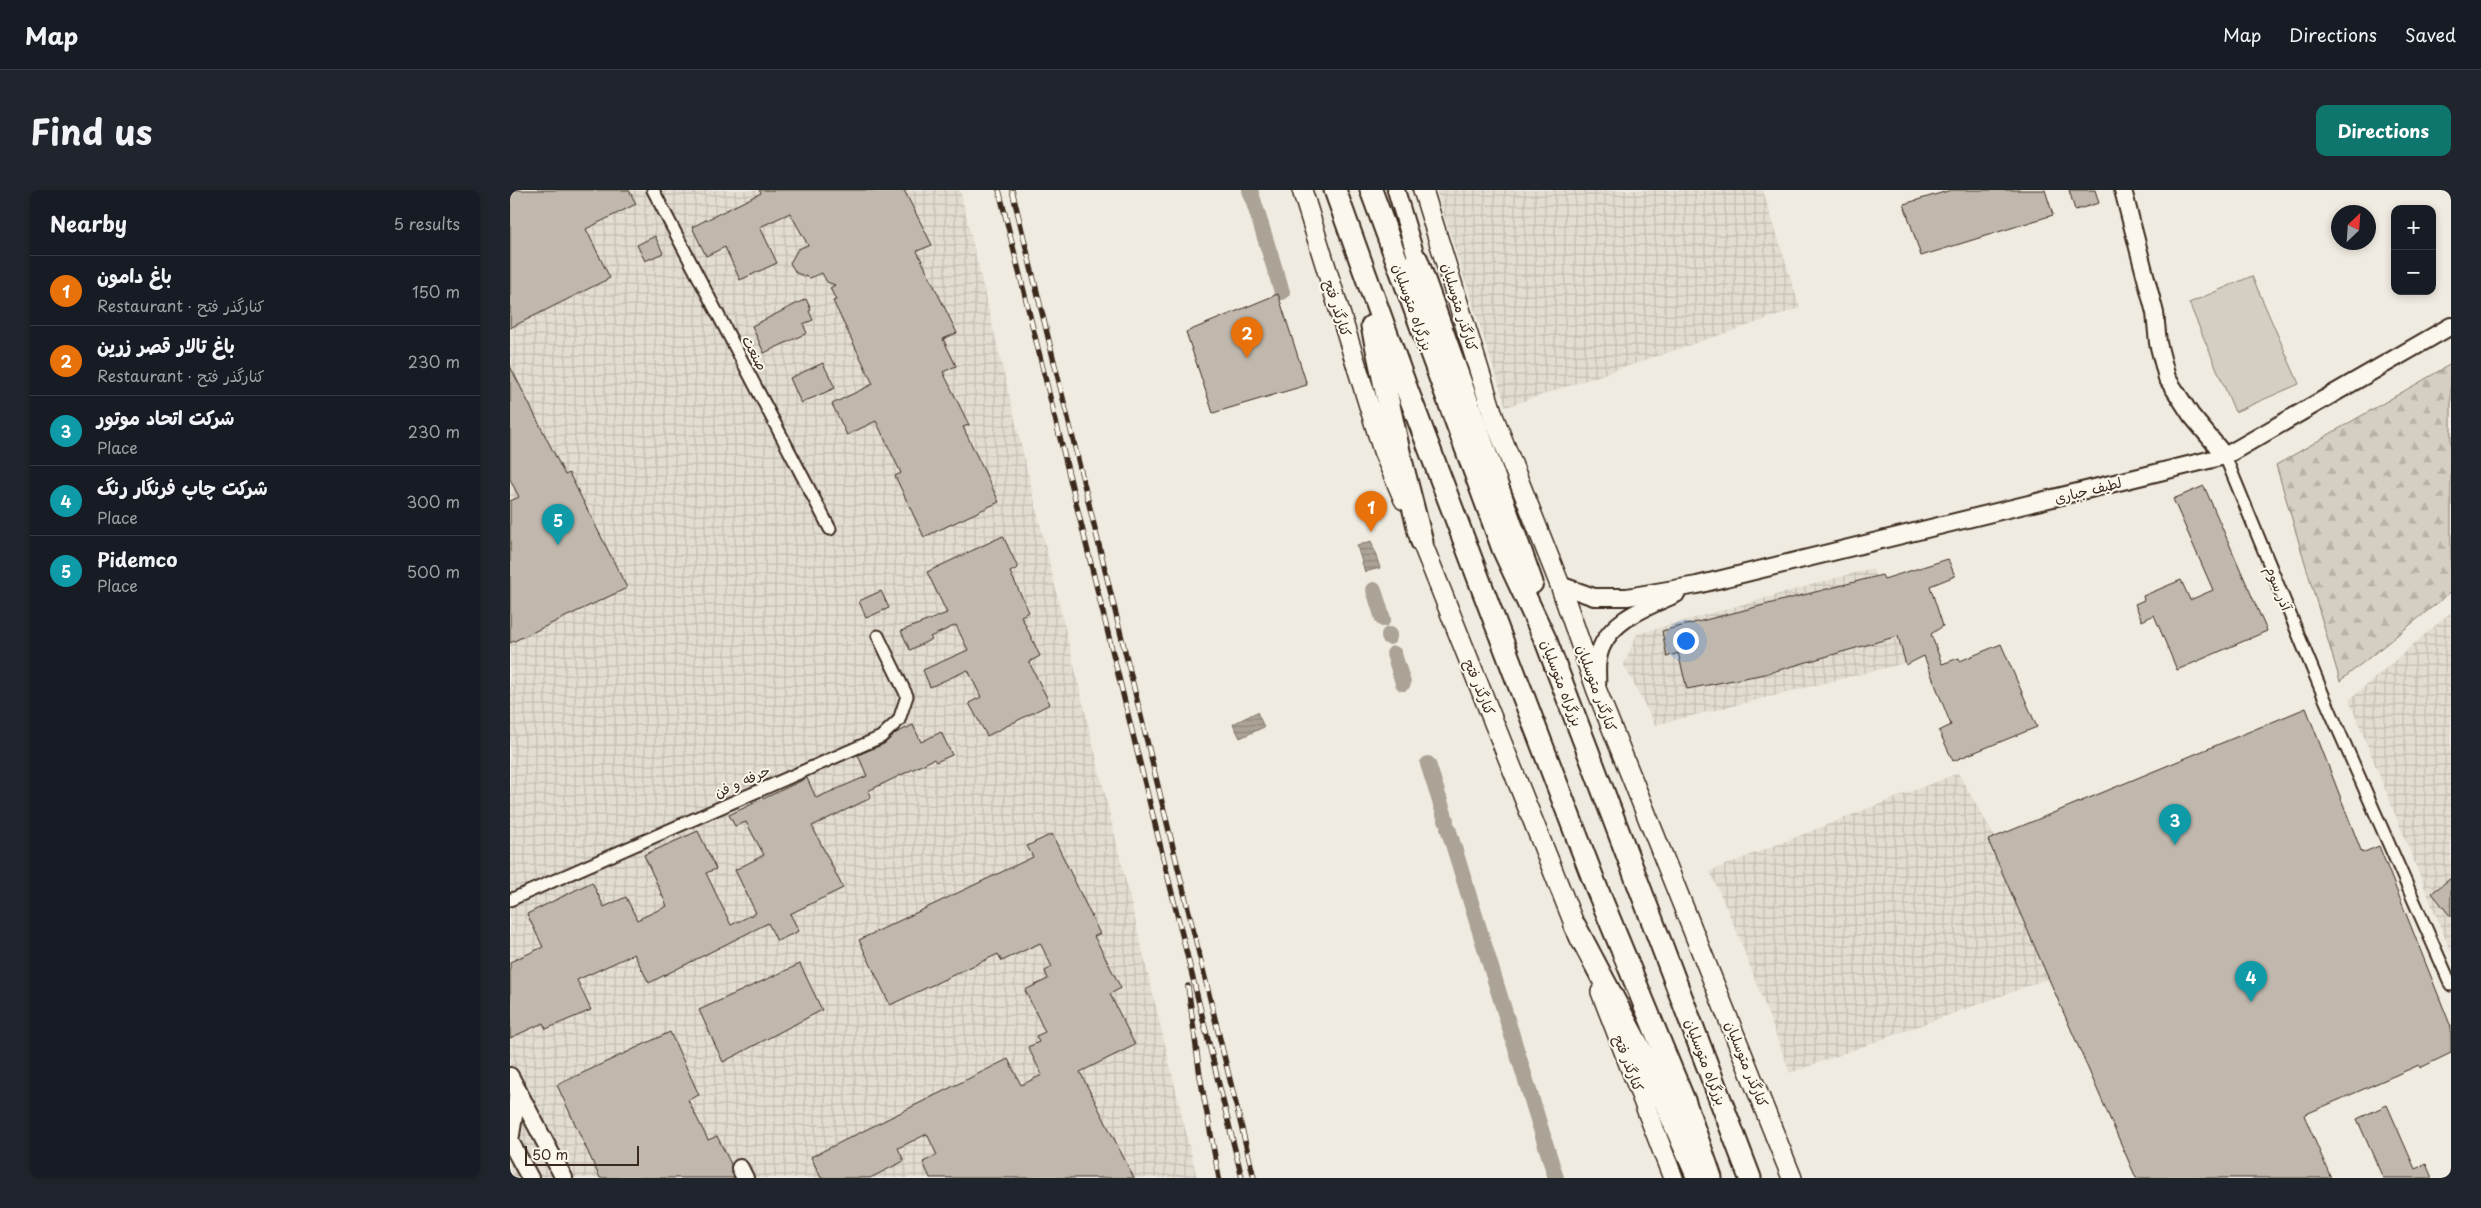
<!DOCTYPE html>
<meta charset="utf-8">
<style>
body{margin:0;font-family:"Playpen Sans","Playpen Sans Arabic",sans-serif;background:#20242c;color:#f1f3f6}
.controls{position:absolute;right:15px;top:15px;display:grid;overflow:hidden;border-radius:10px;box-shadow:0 2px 8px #0003}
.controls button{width:45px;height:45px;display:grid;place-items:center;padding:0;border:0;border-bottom:1px solid #363941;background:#171b24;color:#f1f3f6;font:25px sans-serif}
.compass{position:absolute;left:1821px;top:15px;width:45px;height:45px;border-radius:50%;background:#171b24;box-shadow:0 2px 8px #0003;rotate:25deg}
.scale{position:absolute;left:15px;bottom:12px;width:114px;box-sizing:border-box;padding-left:5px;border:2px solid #3b2a1e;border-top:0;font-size:14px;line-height:18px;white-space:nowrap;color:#3b2a1e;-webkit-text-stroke:4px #fbf7ec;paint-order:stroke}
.you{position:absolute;left:1175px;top:450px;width:18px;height:18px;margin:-12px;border:4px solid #fff;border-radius:50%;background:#1a73e8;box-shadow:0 0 0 8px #1a73e833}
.badge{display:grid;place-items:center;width:32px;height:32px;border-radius:50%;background:#0f766e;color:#fff;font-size:16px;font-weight:700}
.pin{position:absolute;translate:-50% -41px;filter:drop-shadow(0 1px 2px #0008)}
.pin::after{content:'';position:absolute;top:26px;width:18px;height:15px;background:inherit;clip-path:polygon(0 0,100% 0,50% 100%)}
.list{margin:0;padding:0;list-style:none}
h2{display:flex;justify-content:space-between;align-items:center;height:65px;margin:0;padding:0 20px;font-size:21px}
h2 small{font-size:16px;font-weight:400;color:#9ea1a6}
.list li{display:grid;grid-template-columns:32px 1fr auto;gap:15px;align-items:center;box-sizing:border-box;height:70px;padding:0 20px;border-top:1px solid #363941}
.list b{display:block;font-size:19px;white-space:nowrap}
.list p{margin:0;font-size:16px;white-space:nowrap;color:#9ea1a6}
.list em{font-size:16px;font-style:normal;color:#9ea1a6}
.map{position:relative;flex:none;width:1941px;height:988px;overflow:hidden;border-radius:10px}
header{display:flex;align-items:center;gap:30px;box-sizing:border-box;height:70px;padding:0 25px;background:#171b24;border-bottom:1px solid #363941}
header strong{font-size:24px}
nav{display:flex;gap:28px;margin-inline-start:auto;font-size:18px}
.intro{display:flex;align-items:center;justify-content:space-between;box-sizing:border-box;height:120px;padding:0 30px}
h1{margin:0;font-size:35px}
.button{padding:12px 22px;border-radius:10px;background:#0f766e;color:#fff;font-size:18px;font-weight:700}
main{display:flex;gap:30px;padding:0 30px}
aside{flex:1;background:#171b24;border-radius:10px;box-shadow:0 2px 8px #0003}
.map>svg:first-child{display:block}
.industrial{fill:url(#industrial-grid)}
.forest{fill:url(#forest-firs);stroke:#887c70}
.pitch{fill:#d5cec3;stroke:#887c70}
.water{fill:url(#water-rules);stroke:#7f7367}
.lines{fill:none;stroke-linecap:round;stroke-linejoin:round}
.canal{stroke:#aca397;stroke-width:16}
.building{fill:#c0b8ad;stroke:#3b2a1e}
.street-casing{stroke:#3b2a1e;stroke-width:15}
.secondary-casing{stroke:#3b2a1e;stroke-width:20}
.primary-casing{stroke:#3b2a1e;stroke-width:22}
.highway-casing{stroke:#3b2a1e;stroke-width:25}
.street{stroke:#fbf7ec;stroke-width:11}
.secondary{stroke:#fbf7ec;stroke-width:16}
.primary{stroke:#fbf7ec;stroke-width:19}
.highway{stroke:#fbf7ec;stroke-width:21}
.rail-casing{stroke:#3b2a1e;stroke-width:5.5}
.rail{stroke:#fbf7ec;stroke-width:4;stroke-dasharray:11;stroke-linecap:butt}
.labels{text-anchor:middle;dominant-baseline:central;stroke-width:4;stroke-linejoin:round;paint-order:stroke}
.street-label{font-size:14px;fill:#3b2a1e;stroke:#fbf7ec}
</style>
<header>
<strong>Map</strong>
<nav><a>Map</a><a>Directions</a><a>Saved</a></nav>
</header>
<div class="intro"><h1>Find us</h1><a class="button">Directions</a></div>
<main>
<aside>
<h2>Nearby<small>5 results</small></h2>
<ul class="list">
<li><span class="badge" style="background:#e8710a">1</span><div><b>باغ دامون</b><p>Restaurant · کنارگذر فتح</p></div><em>150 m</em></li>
<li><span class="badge" style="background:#e8710a">2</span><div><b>باغ تالار قصر زرین</b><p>Restaurant · کنارگذر فتح</p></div><em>230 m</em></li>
<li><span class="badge" style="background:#0f9aa8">3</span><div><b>شرکت اتحاد موتور</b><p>Place</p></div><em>230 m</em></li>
<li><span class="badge" style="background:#0f9aa8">4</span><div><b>شرکت چاپ فرنگار رنگ</b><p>Place</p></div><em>300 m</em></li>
<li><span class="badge" style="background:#0f9aa8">5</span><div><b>Pidemco</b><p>Place</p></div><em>500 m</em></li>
</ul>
</aside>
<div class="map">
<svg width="1941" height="988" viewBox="0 0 1941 988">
<defs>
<pattern id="industrial-grid" width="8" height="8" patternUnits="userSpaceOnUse" patternTransform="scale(1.25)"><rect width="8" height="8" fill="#e2dcd1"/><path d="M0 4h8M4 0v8" fill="none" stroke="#c3bdb3"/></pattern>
<pattern id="forest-firs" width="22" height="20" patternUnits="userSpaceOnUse" patternTransform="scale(1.25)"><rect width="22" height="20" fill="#d5cec3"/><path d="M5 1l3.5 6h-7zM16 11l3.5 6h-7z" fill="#b8b1a7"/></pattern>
<pattern id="water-rules" width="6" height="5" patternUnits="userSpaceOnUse" patternTransform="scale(1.25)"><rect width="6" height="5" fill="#aca397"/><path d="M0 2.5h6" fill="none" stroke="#8d857b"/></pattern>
</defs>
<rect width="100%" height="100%" fill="#f0ebe0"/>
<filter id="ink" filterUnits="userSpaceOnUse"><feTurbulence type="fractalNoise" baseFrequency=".02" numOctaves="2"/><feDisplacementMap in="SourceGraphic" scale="10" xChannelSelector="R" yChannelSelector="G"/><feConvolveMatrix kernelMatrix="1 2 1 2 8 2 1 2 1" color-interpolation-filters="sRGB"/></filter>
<g filter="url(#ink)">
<!-- industrial -->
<g class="industrial">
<path d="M0,0H450L687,988H0Z"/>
<path d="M926,0H1253L1290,118L996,217Z"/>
<path d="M1362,378L1404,471L1145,535L1114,475L1127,444Z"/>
<path d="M1941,422V763L1839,510Z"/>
<path d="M1796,518L1852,665L1941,862L1646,988H1626L1540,788L1280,883L1229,747L1200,681L1448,583L1485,647Z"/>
</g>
<!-- forest -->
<path class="forest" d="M1941,174V402L1830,491L1766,275Z"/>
<!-- pitch -->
<path class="pitch" d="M1742,86L1789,194L1725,222L1679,113Z"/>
<!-- water -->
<g class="water">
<path d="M861,351L870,378L855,382L847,356Z"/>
<path d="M747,522L754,537L730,548L723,534Z"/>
</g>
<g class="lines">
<!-- canal -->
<g class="canal">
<path d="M740,0L772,102"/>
<path d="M864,400L873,429"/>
<path d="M879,445V447"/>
<path d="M884,464L893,493"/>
<path d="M918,574L936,630"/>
<path d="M938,638L1046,988"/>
</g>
</g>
<!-- building -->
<g class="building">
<path d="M0,0H119L126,14L76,39L100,88L0,138Z"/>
<path d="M249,0H394L422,55L407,61L447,143L433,149L446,176L433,182L459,235L453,237L489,312L414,347L385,286L391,283L366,231L337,245L322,214L363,194L323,111L326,110L320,98L325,95L317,92L312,83L300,88L286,83L280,73L288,59L298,55L280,23L250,37L267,73L230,90L215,57L196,66L182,37L251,3Z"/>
<path d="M1441,0H1535L1543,25L1411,66L1394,14Z"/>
<path d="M1559,0H1585L1589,13L1565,20Z"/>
<path d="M145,46L153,63L135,71L127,55Z"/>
<path d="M768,104L797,195L703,223L676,142Z"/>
<path d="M296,109L301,120L299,121L303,130L293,134L297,143L254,163L242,136Z"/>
<path d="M313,173L325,198L291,213L280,188Z"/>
<path d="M0,176L55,285L59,283L117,398L0,453V311L9,307L0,289Z"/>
<path d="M1694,296L1757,441L1667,480L1644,425L1632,431L1625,414L1634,410L1633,406L1671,390L1680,410L1703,400L1663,309Z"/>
<path d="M493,346L508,378L500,382L519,422L511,426L530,466L519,472L540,514L477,546L459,513L471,507L458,480L420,497L413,480L458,460L446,435L420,447L422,449L400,460L391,441L437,423L417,382Z"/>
<path d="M1438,369L1445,386L1420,396L1433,436L1421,444L1432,474L1449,468L1450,471L1491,454L1527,537L1443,571L1429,541L1441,535L1414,466L1396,475L1388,446L1255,484L1177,499L1168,463L1157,467L1152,441L1372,385L1374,389Z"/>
<path d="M371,401L379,418L356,428L349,411Z"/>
<path d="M1796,518L1852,663L1869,656L1941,837V863L1910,878L1909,875L1794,925L1821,988H1626L1478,650Z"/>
<path d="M403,535L411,552L431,542L442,565L426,572L424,569L358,601L361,608L302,636L333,698L280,724L289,741L267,751L258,733L139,793L124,764L67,790L81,820L36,839L33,833L0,848V772L33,757L17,724L82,692L94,717L116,707L127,730L157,716L134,665L188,641L206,679L196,683L221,735L246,723L225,680L254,665L236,632L225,636L219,625L297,588L306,608L357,586L348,565L374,554L386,543Z"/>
<path d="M542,644L590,744L584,746L611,798L600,804L625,855L570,882L624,988H420L413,972L427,965L417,944L388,958L394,971L360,988H311L301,967L498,869L511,895L532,885L518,857L529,852L526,846L535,842L515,800L538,789L535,781L542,777L530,753L492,771L488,764L380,815L349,750L523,667L517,656Z"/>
<path d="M1941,688V727L1922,703Z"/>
<path d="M290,774L312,820L213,872L189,820Z"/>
<path d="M160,842L189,905L178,910L198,950L207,946L221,974L224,988H90L47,895Z"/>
<path d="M1877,915L1905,979L1916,974L1922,988H1873L1847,929Z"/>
</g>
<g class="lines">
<!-- street casing -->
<g class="street-casing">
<g id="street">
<path d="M143,0L320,339"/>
<path d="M1715,266L1814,507L1941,795"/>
<path d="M0,710L371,547L389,530L397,506L368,446"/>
</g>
</g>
<!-- secondary casing -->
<g class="secondary-casing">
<g id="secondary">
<path d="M886,0L907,70"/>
<path d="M1613,0L1645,123L1648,153L1657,188L1681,225L1715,266"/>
<path d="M1050,395L1084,407H1117L1187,395L1715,266L1941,136"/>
<path d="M1087,496C1088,488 1086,478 1088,469C1094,432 1136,417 1166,404"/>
<path d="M0,886L54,988"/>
<path d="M8,901L0,951L20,988"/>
<path d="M230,978L235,988"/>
</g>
</g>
<!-- primary casing -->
<g class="primary-casing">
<g id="primary">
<path d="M792,0L873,261L894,310"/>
<path d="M913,0L984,228L1050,395L1087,501L1282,988"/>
<path d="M907,340L1071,751"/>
<path d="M1091,802L1163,988"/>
</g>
</g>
<!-- highway casing -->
<g class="highway-casing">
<g id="highway">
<path d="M825,0L896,197L1004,482L1087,699L1175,913L1201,988"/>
<path d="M861,0L993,359L1036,451L1240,988"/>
<path d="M907,70L1022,393"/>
<path d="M862,136L890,266L912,352"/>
<path d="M1065,736L1140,878L1188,988"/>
</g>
</g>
<!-- street -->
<use href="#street" class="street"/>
<!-- secondary -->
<use href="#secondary" class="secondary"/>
<!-- primary -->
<use href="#primary" class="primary"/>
<!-- highway -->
<use href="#highway" class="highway"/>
<!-- rail casing -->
<g class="rail-casing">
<g id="rail">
<path d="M489,0L732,988"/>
<path d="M502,0L744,988"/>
<path d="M678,796L690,886L709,988"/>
</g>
</g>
<!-- rail -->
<use href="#rail" class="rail"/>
</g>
</g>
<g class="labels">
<!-- street labels -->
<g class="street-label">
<text transform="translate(903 117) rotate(70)">بزرگراه متوسلیان</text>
<text transform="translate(950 117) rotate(73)">کنارگذر متوسلیان</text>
<text transform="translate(828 118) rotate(72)">کنارگذر فتح</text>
<text transform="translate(245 163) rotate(62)">صنعت</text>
<text transform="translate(1578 300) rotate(-14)">لطیف جباری</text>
<text transform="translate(1769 398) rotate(68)">آذر سوم</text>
<text transform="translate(1052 493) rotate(69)">بزرگراه متوسلیان</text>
<text transform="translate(970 497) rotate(68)">کنارگذر فتح</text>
<text transform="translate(1087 498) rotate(70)">کنارگذر متوسلیان</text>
<text transform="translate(232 591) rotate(-24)">حرفه و فن</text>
<text transform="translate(1196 872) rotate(69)">بزرگراه متوسلیان</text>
<text transform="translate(1119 873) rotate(69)">کنارگذر فتح</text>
<text transform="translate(1237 874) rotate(68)">کنارگذر متوسلیان</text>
</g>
</g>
</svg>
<div class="controls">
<button>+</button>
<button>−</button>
</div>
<svg class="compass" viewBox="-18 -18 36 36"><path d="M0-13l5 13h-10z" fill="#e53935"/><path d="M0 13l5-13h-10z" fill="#9ea1a6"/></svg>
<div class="scale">50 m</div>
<div class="you"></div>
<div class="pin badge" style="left:861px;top:342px;background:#e8710a">1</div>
<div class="pin badge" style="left:737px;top:168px;background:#e8710a">2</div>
<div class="pin badge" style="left:1665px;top:655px;background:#0f9aa8">3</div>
<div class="pin badge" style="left:1741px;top:812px;background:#0f9aa8">4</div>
<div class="pin badge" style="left:48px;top:355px;background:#0f9aa8">5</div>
</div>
</main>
